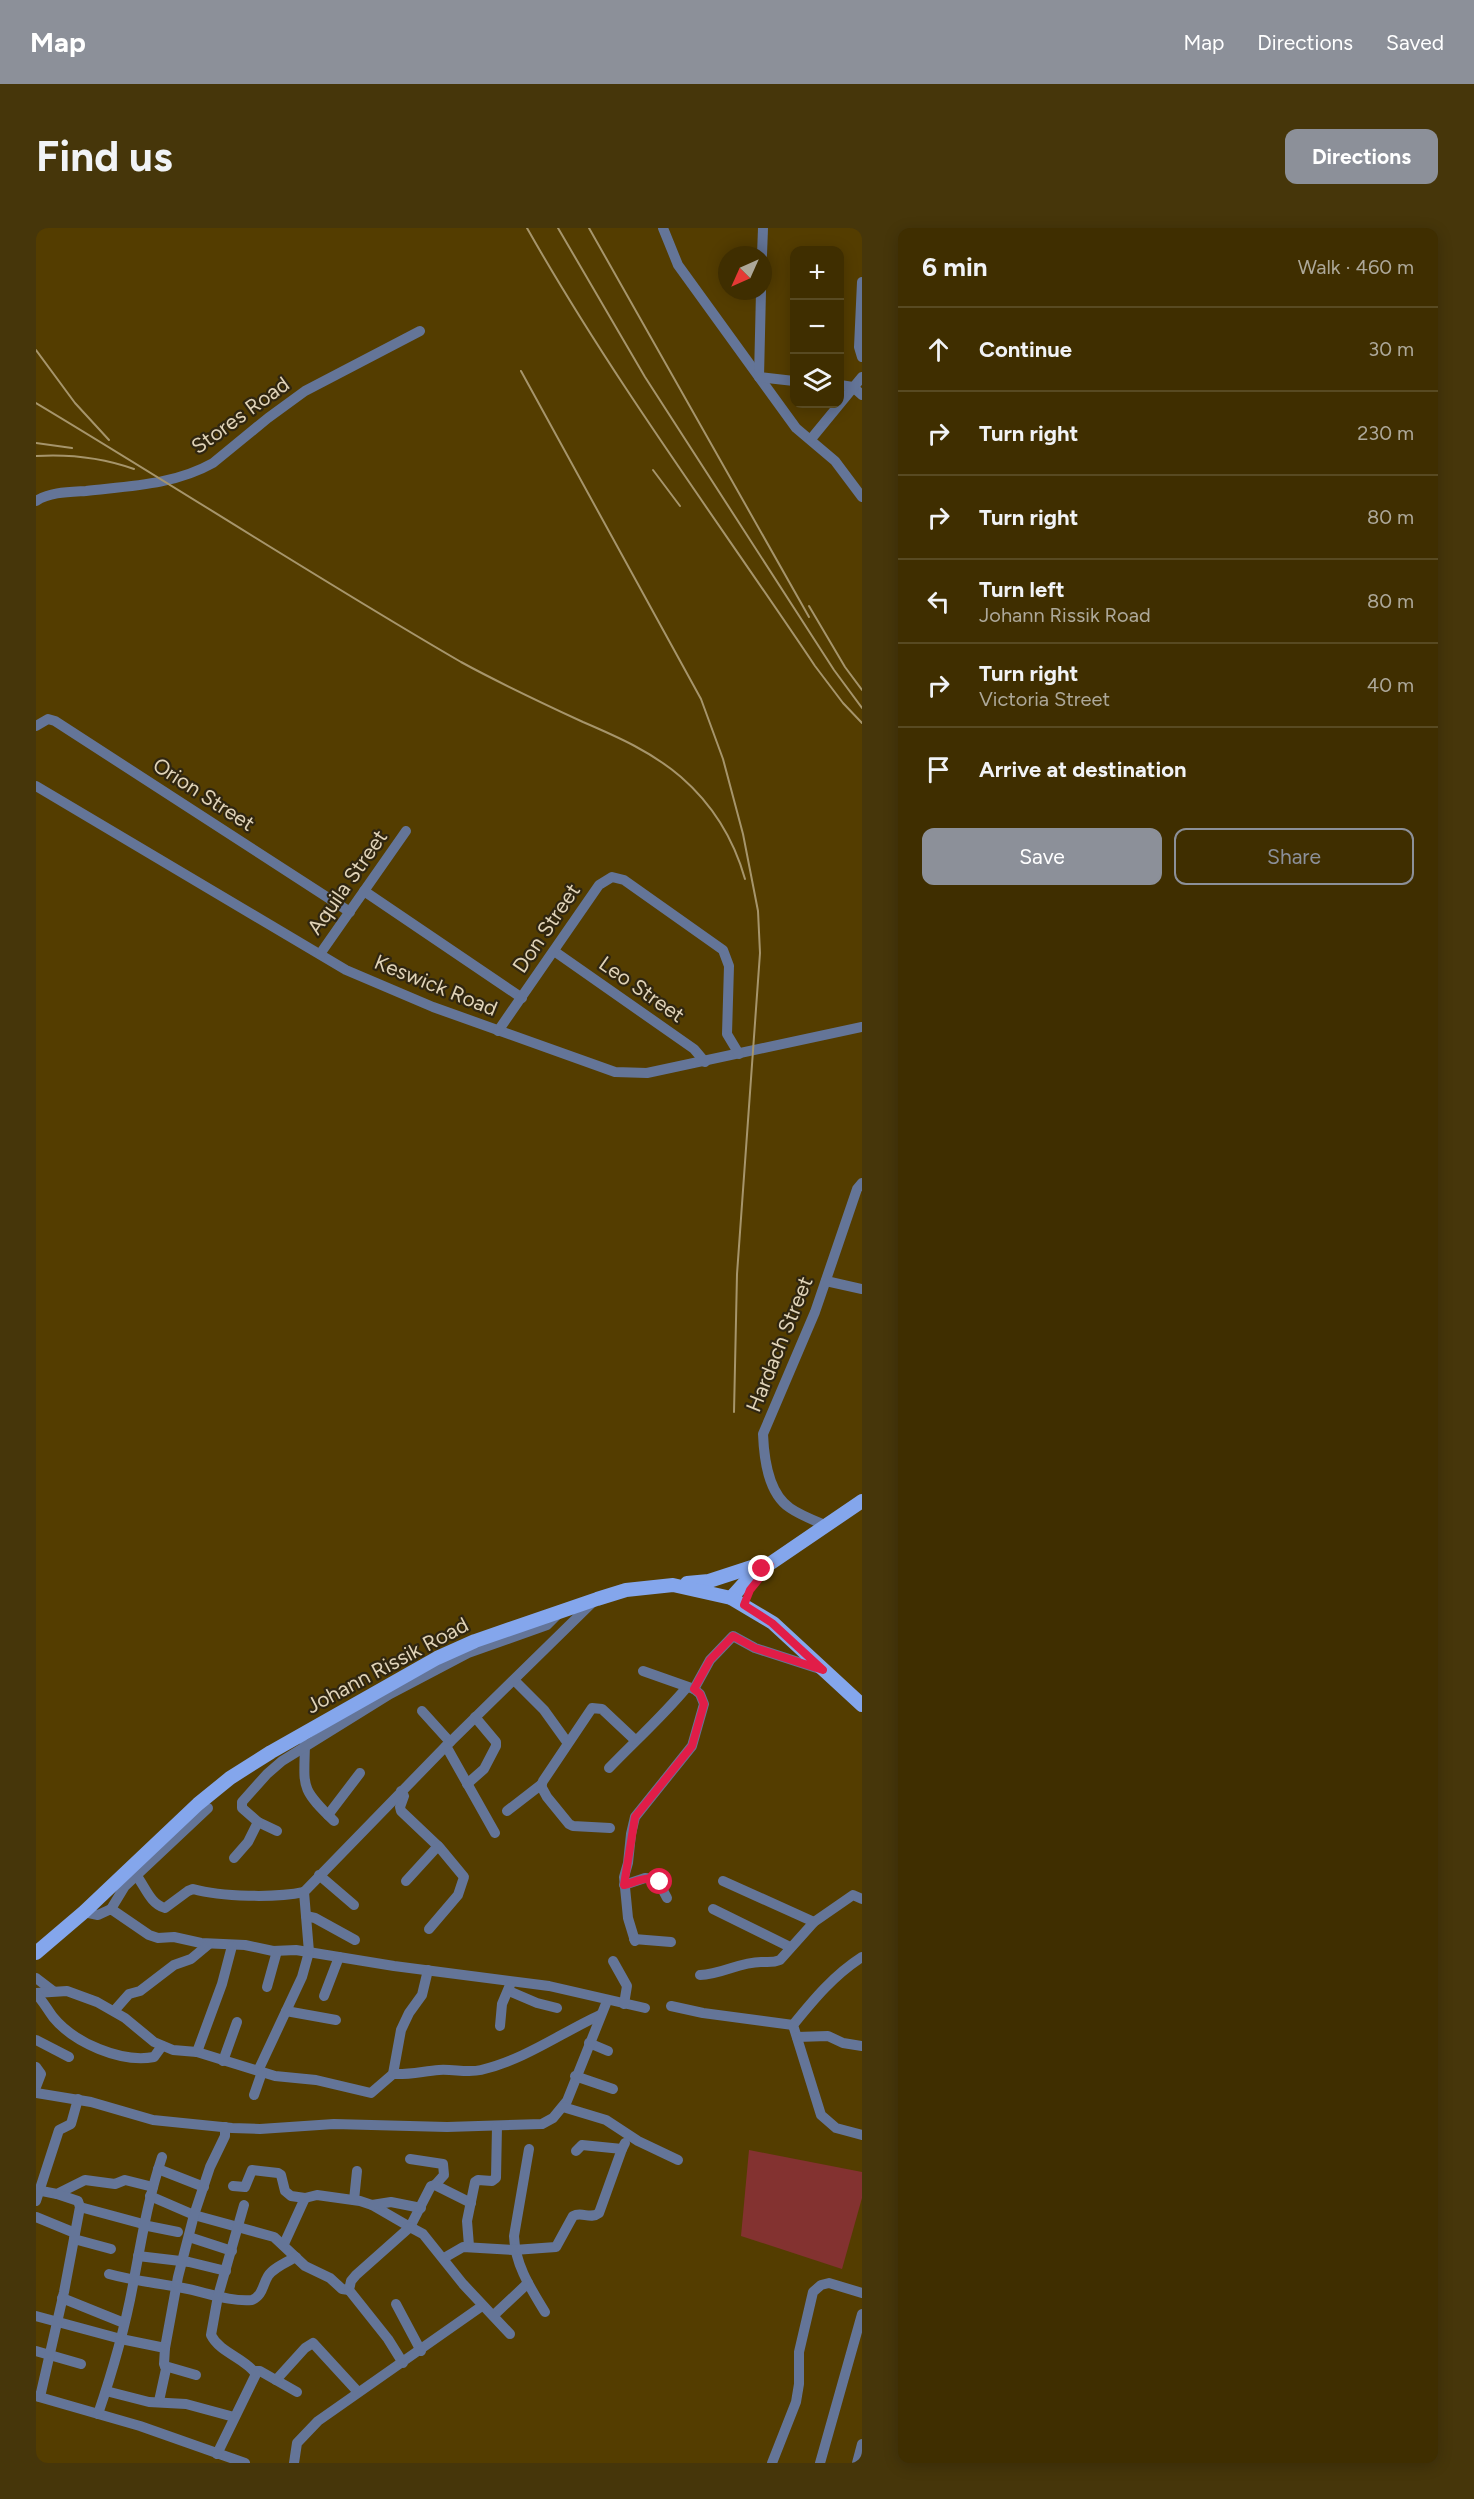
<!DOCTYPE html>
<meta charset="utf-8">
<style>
body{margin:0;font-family:Figtree,sans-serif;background:#46360a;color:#f1f3f6}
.controls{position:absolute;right:18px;top:18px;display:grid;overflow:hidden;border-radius:12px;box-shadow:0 3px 15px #0003}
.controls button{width:54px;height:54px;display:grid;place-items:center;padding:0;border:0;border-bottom:2px solid #584a22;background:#3f2e00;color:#f1f3f6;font:30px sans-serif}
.compass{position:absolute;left:682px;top:18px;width:54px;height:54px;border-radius:50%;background:#3f2e00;box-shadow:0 3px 15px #0003;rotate:225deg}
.stop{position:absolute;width:18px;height:18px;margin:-14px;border:4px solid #e11d48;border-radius:50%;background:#fff}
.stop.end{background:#e11d48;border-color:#fff;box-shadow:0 2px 6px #0008}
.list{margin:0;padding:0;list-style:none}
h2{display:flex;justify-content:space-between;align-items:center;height:78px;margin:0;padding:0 24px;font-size:26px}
h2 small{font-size:20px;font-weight:400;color:#ada899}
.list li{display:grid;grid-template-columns:39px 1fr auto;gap:18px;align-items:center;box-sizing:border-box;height:84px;padding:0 24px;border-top:2px solid #584a22}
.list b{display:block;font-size:22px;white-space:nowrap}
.list p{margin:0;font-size:20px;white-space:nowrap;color:#ada899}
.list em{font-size:20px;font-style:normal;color:#ada899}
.actions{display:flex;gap:12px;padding:18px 24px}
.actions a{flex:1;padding:14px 0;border:2px solid #8c9099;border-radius:12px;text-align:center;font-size:21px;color:#8c9099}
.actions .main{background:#8c9099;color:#fff}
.icon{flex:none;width:33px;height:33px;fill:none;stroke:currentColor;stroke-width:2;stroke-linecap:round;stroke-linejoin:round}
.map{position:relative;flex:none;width:826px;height:2235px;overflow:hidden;border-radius:12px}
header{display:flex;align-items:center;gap:36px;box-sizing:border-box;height:84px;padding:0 30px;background:#8c9099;color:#fff}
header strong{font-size:28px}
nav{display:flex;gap:33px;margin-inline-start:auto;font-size:21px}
.intro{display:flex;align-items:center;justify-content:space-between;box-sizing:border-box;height:144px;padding:0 36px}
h1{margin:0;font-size:42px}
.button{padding:15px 27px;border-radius:12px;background:#8c9099;color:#fff;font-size:21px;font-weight:700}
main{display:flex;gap:36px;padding:0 36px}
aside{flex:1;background:#3f2e00;border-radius:12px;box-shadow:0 3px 15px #0003}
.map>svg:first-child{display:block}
.pitch{fill:#833230}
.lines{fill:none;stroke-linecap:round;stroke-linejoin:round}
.minor{stroke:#647598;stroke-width:10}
.major{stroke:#84a6ec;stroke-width:14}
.rail{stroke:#a6956b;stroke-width:2}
.route{stroke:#e11d48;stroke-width:8}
.labels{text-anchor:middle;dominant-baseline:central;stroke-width:4.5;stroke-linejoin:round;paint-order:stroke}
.street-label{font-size:21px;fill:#e0d3b8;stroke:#302610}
</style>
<header>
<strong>Map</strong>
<nav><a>Map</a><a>Directions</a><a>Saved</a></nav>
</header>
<div class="intro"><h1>Find us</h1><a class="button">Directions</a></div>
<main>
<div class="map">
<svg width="826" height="2235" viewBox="0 0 826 2235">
<rect width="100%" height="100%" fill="#543d00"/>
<!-- pitch -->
<path class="pitch" d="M713,1922L826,1944V1970L806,2041L705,2008Z"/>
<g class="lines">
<!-- minor -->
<g class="minor">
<path d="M627,0L642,37L723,149L760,200L799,233L826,269"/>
<path d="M726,27L727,0"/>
<path d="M826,54L823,119L826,129"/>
<path d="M723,149L725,63"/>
<path d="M723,149L758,153"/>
<path d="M804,157L817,159L826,167"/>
<path d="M775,211L826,149"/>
<path d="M0,273C14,264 33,264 50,263C93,258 138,257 177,235L232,190L269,163L384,103"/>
<path d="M0,498L12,491L19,493L314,684"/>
<path d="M0,558L310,742L397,779L579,844L611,845L826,799"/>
<path d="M328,663L486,770"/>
<path d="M518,723L658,821L669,834"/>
<path d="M284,726L370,603"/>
<path d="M462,803L563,657L576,649L588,652L687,722L693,738L691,806L703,826"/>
<path d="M790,1053L826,1061"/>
<path d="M789,1297C777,1292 764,1287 754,1280C732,1265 728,1231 727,1206L779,1084L821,961L826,955"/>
<path d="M478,1452L508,1482L531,1514"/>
<path d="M658,1461L674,1432L697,1408L719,1420L787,1442"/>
<path d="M386,1483L414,1514"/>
<path d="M269,1516C268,1560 264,1560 298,1593"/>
<path d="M410,1518L459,1605"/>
<path d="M573,1540C599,1513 627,1488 651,1459"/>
<path d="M431,1556L448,1541L460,1518V1514L439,1489"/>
<path d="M365,1563L368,1568L364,1579L365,1583L404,1620L428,1649L422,1667L393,1701"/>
<path d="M471,1583L506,1556"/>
<path d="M292,1587L324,1545"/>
<path d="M574,1600L537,1598L533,1596L511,1569L505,1558L507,1553L556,1480L566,1481L599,1512"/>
<path d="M241,1603L222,1594L206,1580V1574L231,1546L246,1533L354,1466L432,1425L511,1397L523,1385"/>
<path d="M198,1630L212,1614L222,1594"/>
<path d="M100,1647C109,1658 114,1676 129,1680L152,1663L157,1661C185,1669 240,1670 268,1664"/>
<path d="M283,1647L318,1677"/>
<path d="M370,1653L402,1618"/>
<path d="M687,1653L778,1694"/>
<path d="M588,1657L609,1650L621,1651L631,1670"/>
<path d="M75,1681L89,1658L172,1580"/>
<path d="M677,1681L754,1719"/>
<path d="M48,1684L62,1687L75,1681L113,1707L122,1710L138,1709L165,1715L209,1717L237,1723L260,1722L358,1738L513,1758L609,1780"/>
<path d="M270,1688L279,1690L319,1712"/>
<path d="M598,1711L635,1714"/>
<path d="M599,1713L592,1690L588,1649L592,1635L595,1606L599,1589L656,1518L668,1476L664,1466L658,1461L607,1443"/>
<path d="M826,1729C798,1747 778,1771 757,1797L785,1887L800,1900L826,1907"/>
<path d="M577,1733L591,1758L588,1776"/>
<path d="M664,1747C685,1747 703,1734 725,1734C732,1734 737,1735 744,1732L778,1694L817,1667L826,1671"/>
<path d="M0,1750L17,1763"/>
<path d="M231,1759L241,1723"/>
<path d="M473,1763L501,1775L521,1780"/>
<path d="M0,1765L31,1763L61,1774L89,1790L118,1814L137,1822L161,1824L239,1848L280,1852L335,1865L357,1846L365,1802L373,1785L386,1767L392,1742"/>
<path d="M0,1766C7,1773 11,1781 17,1789C38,1815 85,1835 118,1829L126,1818"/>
<path d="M288,1768L303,1729"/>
<path d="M635,1778L667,1785L757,1797"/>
<path d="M78,1783L93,1766L104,1763L138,1737L155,1731L173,1716"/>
<path d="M250,1783L300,1792"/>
<path d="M464,1798L466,1776L474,1757"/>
<path d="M761,1809L792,1808L807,1815L826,1818"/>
<path d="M0,1812L33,1829"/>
<path d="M553,1815L572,1823"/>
<path d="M161,1824L186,1756L196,1718"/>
<path d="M187,1833L201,1794"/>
<path d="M0,1839L5,1846L0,1859"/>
<path d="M222,1843L266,1749L273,1724L268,1664L410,1518L559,1372"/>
<path d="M357,1846C373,1847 388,1843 403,1842C417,1841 432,1845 445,1842C488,1832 525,1805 564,1787"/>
<path d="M539,1848L577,1861"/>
<path d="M0,1865L55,1874L117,1892L196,1900L224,1901L298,1896L411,1899L506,1896L517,1890L531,1873L571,1773"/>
<path d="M218,1867L226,1844"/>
<path d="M527,1879L570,1892L602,1913L642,1932"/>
<path d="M493,1921L478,2008C479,2037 495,2061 509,2084"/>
<path d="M540,1923L546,1917L586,1921L589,1915"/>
<path d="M374,1931L407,1936L408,1947L399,1957"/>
<path d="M122,1941L168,1959"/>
<path d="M197,1958L209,1959L216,1942L242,1945L245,1947L249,1963L255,1968L269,1970L281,1967L324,1973L336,1977L374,1999L395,1958L399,1957L435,1975"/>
<path d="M0,1962L21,1966L49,1952L79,1956L89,1952L117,1959"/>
<path d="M114,1968L158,1987L238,2009L269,2038L294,2050L306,2061L313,2062"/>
<path d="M318,1972L321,1943"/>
<path d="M0,1973L23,1902L35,1896L42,1871"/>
<path d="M336,1977L355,1974L385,1980"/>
<path d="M44,1979L107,1996"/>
<path d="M0,1989L39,2005"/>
<path d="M107,1997L142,2004"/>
<path d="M153,2009L196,2023"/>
<path d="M38,2011L75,2021"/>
<path d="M248,2016L269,1970"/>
<path d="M433,2018L431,1993L439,1954L442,1952L456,1953L460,1950L461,1898"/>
<path d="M102,2028L153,2034L190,2043"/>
<path d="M408,2030L427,2019L478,2022L520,2019L537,1988C546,1983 554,1992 563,1985L586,1921"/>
<path d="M73,2046C98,2053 122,2055 147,2060C169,2064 194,2074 216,2072C227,2067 226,2058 232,2048C237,2040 251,2034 260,2029"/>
<path d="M26,2070L88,2095"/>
<path d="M360,2076L385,2123"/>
<path d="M458,2087L492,2055"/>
<path d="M0,2088L85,2111L129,2120L142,2049L158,1987L174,1939L189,1908V1899"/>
<path d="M0,2123L45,2136"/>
<path d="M367,2135L352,2111L313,2062L315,2053L320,2047L374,1999L387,2006L427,2056L474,2106"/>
<path d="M129,2138L160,2147"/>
<path d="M219,2143H224L261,2164"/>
<path d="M240,2152L269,2120L277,2115L322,2164"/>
<path d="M70,2163L113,2174L150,2176L198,2189"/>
<path d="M0,2168L104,2198L209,2235"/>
<path d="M4,2169L28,2064L44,1979L42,1973L21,1966"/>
<path d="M123,2173L130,2141L128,2136L129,2120"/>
<path d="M62,2186C77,2142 90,2097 98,2051C106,2009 112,1971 126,1929"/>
<path d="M181,2226L220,2146C209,2130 184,2125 175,2107L182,2068L208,1977"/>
<path d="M258,2235L261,2215L282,2193L446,2078"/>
<path d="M736,2235L760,2174L763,2156V2124L777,2064L785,2057L793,2055L826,2065"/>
<path d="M784,2235L826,2086"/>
<path d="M821,2235L826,2216"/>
</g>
<!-- major -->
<g class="major">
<path d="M651,1355L673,1353L722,1337"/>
<path d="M695,1370L713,1350L826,1273"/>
<path d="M0,1725L48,1684L162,1576L194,1550L235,1524L401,1430L439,1413L561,1371L590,1362L637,1357L695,1370L737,1395L826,1477"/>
</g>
<!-- rail -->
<g class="rail">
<path d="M491,0C577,152 682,293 779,438L807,475L826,495"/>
<path d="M522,0L609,149L798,442L826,480"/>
<path d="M553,0L773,389"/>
<path d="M0,122L39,175L73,212"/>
<path d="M485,143L665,471L687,531L707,606L722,683L724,725L701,1046L698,1184"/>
<path d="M0,175C142,260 282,351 425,434C465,456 506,475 547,494C582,509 616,524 645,549C676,576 698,612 709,651"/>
<path d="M0,215L36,220"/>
<path d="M0,228C33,226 67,230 98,241"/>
<path d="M617,242L644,278"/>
<path d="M773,378L809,439L826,462"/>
</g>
</g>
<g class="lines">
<!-- route -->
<path class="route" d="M624,1654C613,1646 600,1654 588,1657L599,1589L656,1518L668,1476L664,1466L658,1461L674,1432L697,1408L719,1420L787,1442L736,1395L708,1377L714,1362L734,1337L726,1341"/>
</g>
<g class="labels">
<!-- street labels -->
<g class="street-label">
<text transform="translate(204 187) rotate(-36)">Stores Road</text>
<text transform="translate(168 566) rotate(33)">Orion Street</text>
<text transform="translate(311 654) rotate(-55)">Aquila Street</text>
<text transform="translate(510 700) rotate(-56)">Don Street</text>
<text transform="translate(400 757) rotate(22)">Keswick Road</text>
<text transform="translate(606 761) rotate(35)">Leo Street</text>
<text transform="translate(743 1116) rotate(-68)">Hardach Street</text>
<text transform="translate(351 1437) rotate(-28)">Johann Rissik Road</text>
</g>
</g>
</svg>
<div class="controls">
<button>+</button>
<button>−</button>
<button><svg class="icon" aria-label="layers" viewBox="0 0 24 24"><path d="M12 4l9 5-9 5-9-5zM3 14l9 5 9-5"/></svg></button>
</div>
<svg class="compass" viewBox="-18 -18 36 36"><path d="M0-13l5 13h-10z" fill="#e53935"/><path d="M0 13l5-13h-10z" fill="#ada899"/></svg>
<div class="stop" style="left:624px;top:1654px"></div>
<div class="stop end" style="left:726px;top:1341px"></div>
</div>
<aside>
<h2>6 min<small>Walk · 460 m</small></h2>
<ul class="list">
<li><svg class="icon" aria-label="ahead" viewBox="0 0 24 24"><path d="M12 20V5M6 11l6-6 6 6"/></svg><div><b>Continue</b></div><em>30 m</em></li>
<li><svg class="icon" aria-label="right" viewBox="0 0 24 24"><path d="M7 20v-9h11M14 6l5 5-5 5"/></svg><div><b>Turn right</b></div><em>230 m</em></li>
<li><svg class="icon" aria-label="right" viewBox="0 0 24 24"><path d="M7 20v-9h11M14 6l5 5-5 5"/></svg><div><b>Turn right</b></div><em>80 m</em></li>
<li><svg class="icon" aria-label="left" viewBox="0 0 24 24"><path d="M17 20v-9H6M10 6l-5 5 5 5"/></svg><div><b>Turn left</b><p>Johann Rissik Road</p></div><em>80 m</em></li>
<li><svg class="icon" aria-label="right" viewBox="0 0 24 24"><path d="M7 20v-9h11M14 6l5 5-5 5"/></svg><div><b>Turn right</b><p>Victoria Street</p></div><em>40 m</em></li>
<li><svg class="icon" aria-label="arrive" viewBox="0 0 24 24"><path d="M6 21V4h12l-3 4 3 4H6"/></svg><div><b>Arrive at destination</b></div></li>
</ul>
<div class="actions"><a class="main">Save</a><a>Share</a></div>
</aside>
</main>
